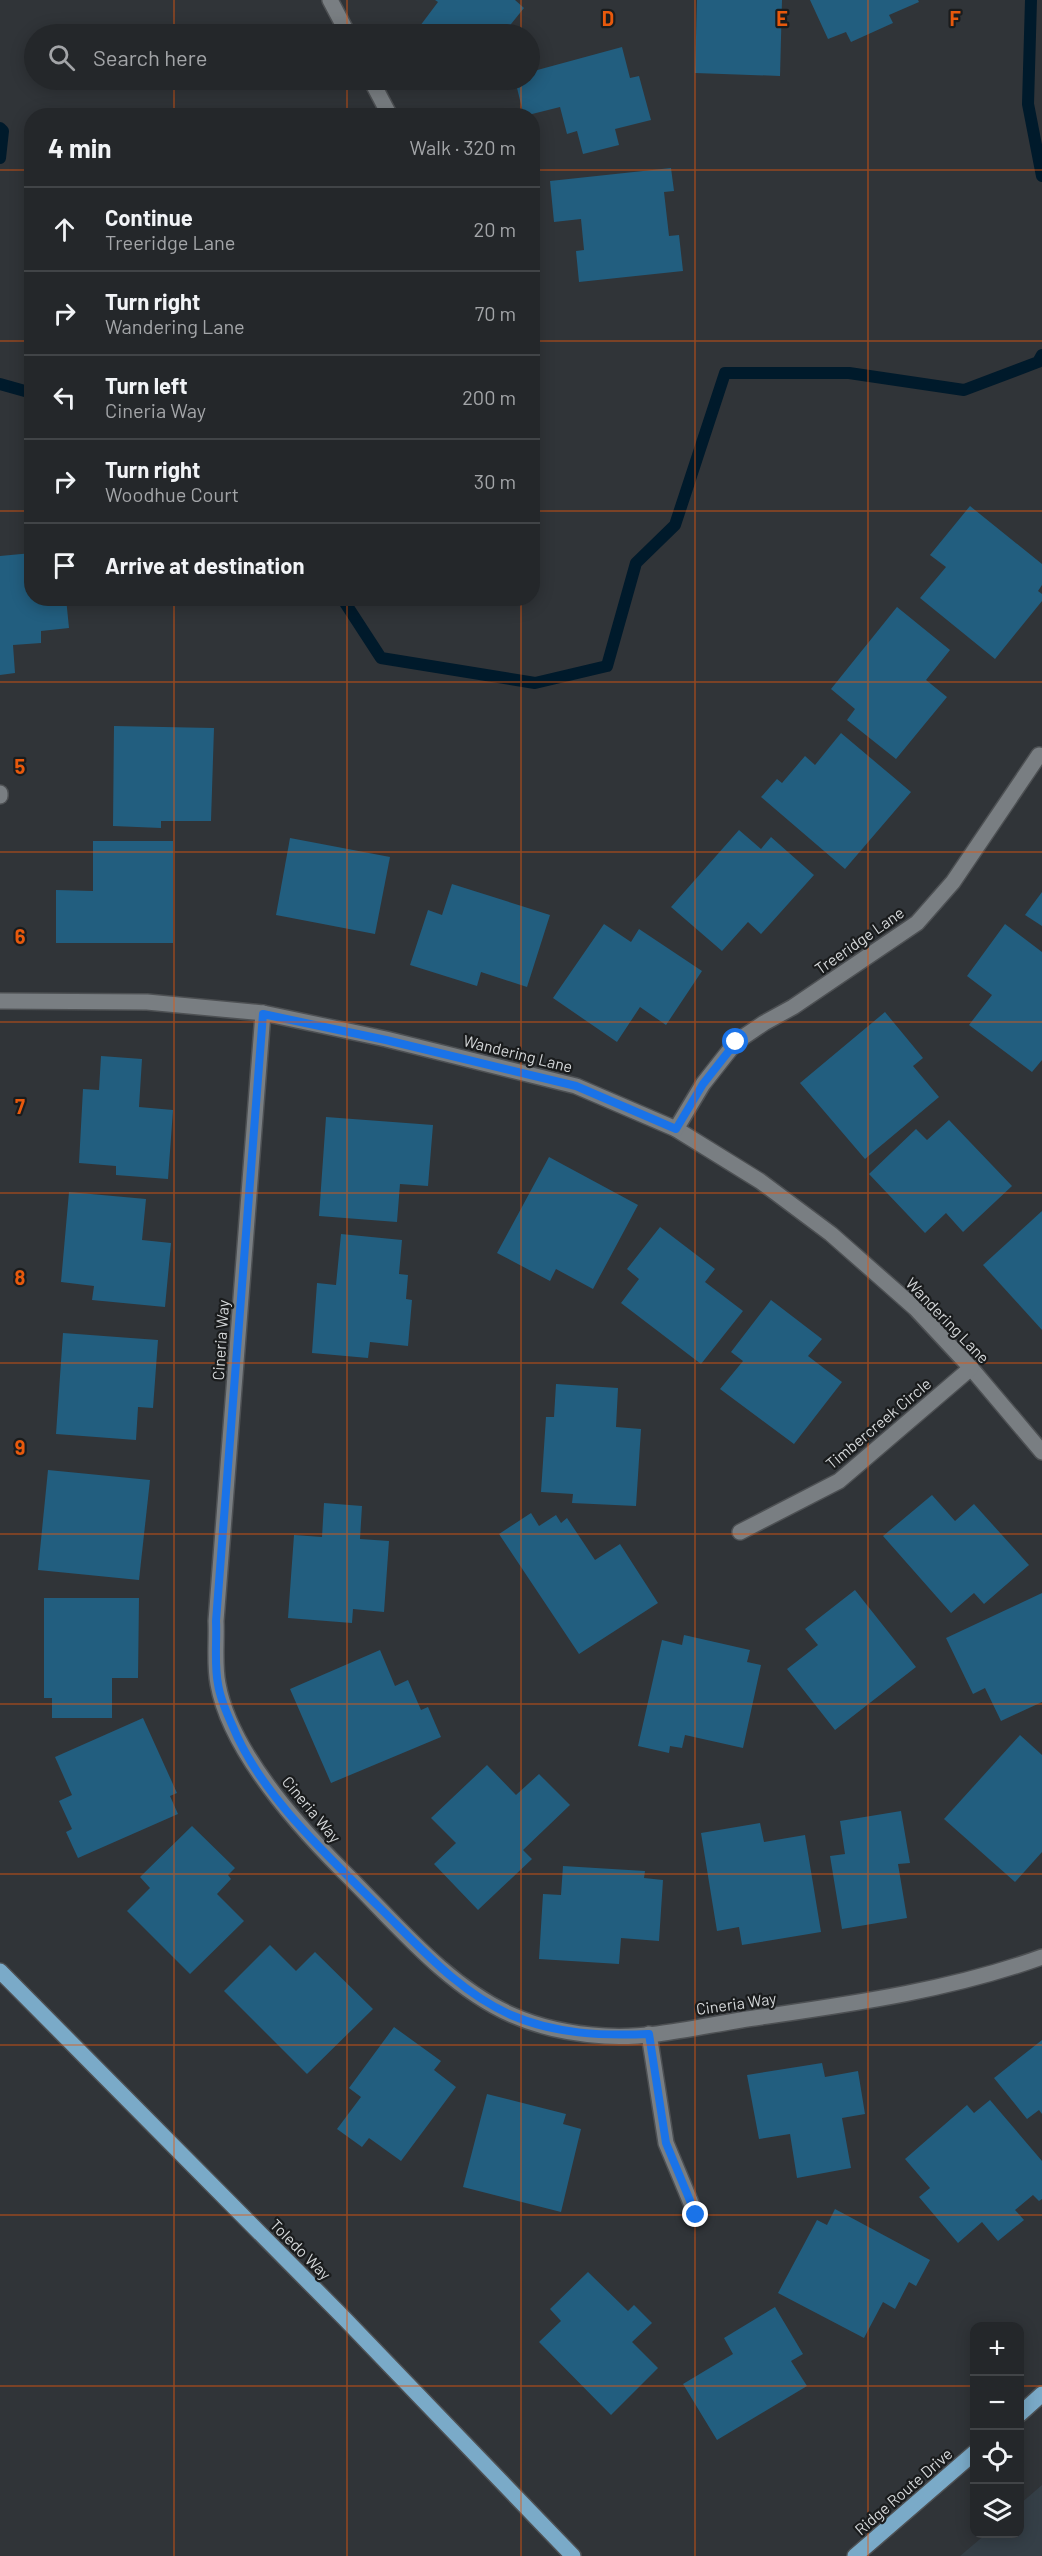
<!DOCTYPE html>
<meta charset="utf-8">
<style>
body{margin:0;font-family:Barlow,sans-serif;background:#303336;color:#f1f3f6}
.controls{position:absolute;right:18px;bottom:18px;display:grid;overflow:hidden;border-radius:12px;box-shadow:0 3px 15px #0003}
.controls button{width:54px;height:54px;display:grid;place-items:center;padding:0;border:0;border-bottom:2px solid #414447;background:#24272a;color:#f1f3f6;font:30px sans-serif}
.stop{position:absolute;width:18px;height:18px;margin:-14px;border:4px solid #1a73e8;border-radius:50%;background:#fff}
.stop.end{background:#1a73e8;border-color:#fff;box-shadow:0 2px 6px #0008}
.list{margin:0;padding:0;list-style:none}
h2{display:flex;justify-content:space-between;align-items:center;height:78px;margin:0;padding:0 24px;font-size:26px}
h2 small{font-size:20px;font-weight:400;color:#a3a5a8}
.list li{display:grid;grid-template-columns:39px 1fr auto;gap:18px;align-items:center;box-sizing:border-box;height:84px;padding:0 24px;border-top:2px solid #414447}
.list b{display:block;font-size:22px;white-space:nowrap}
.list p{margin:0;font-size:20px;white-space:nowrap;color:#a3a5a8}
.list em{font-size:20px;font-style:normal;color:#a3a5a8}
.icon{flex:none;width:33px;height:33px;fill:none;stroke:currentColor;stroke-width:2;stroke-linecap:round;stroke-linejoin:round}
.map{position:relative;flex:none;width:1042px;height:2556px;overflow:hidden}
.search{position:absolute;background:#24272a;box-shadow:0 3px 15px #0003;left:24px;top:24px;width:516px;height:66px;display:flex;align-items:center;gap:15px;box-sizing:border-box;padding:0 21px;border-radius:33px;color:#a3a5a8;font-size:22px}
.panel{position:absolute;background:#24272a;box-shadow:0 3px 15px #0003;left:24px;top:108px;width:516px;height:498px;border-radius:24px}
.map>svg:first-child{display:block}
.built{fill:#353f47}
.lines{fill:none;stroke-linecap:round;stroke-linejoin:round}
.stream{stroke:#001a2b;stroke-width:12}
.building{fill:#225e7f}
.minor-casing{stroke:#4d5053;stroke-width:18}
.major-casing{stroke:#4d5053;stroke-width:18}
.minor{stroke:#797e82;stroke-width:15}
.major{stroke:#7aaac8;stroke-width:15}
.route{stroke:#1a73e8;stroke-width:8}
.grid{fill:none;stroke:#e8590c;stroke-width:1.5;stroke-opacity:0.55}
.labels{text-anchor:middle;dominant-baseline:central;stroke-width:4.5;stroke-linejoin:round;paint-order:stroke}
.street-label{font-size:16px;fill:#d4d7d9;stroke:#1a1c1d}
.grid-label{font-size:20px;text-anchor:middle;font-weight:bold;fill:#e8590c;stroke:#1a1c1d;stroke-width:4.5;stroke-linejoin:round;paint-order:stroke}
</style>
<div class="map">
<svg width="1042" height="2556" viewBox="0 0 1042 2556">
<rect width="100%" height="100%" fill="#303438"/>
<!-- built -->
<path class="built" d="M1042,2485V2556H960L986,2534H1020V2504Z"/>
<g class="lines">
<!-- stream -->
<g class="stream">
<path d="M1031,0L1028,104L1042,176"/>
<path d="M0,128L3,131L0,158"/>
<path d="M0,384L32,393"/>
<path d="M342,598L381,658L535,683L607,666L636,563L675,525L725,373H849L964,390L1038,362L1042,355"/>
</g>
</g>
<!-- building -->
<g class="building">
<path d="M435,0H515L524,8L503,34H423L417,30L438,2Z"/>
<path d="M697,0H782L780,76L695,73Z"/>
<path d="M810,0H918L919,2L889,15L893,23L851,42L846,32L828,39Z"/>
<path d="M622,47L630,78L639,76L651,120L615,129L619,145L583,154L577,131L567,134L560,107L524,116L515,80H530V72Z"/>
<path d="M671,168L674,191L664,192L669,236L679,235L683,271L579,282L576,251L584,250L581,219L554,222L550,181Z"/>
<path d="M970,506L1042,564V585L1038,591L1042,594V601L995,659L920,598L946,567L930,555Z"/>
<path d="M32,553V598H66L69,628L41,631V643L13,645L15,673L0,675V556Z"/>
<path d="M897,607L950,650L926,680L947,697L896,759L847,720L855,709L831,689Z"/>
<path d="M114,726L214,728L211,821H161V828L113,826Z"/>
<path d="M841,733L911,792L845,869L761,797L777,779L782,783L805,756L815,765Z"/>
<path d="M739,830L761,849L771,837L814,875L761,934L748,922L722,951L671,907Z"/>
<path d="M290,838L390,857L375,934L276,915Z"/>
<path d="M93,841H173V943H56V890L93,891Z"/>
<path d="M452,884L550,915L527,987L481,972L477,986L410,965L428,910L442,915Z"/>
<path d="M1042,892V926L1025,915Z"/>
<path d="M604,924L631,942L639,929L702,971L666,1025L640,1007L617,1042L553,998Z"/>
<path d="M1005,924L1042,952V1060L1032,1072L969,1025L992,995L967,976Z"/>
<path d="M885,1012L923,1058L913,1066L939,1097L865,1159L800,1083Z"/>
<path d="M101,1056L142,1059L139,1107L173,1110L168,1179L116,1175V1166L79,1163L83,1089L99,1090Z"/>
<path d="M326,1117L433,1125L428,1186L400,1184L397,1222L319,1216Z"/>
<path d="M949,1120L1012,1186L963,1232L946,1213L925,1233L869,1174L916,1129L927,1140Z"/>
<path d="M549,1157L638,1205L593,1289L556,1269L550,1281L497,1253Z"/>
<path d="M69,1192L146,1199L142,1240L171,1243L165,1307L92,1300L94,1286L61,1282Z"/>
<path d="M1042,1211V1330L983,1265Z"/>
<path d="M660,1227L715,1269L705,1282L743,1311L701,1364L621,1303L639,1279L627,1269Z"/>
<path d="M341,1234L402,1240L399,1274L408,1275L406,1299L412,1300L408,1346L370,1342L368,1358L312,1353L317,1283L336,1285Z"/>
<path d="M771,1300L822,1339L808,1356L842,1382L794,1444L720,1389L743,1361L731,1352Z"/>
<path d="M63,1333L158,1340L153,1408L138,1407L136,1440L56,1434Z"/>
<path d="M556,1384L618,1388L616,1427L641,1429L636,1506L572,1503L573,1494L541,1492L546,1417H554Z"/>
<path d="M48,1470L150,1480L139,1580L38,1570Z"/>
<path d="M932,1495L955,1521L974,1504L1029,1565L984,1604L974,1593L951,1613L883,1536Z"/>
<path d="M324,1503L362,1506L360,1539L389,1541L384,1612L353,1609L352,1623L288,1618L294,1535L322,1537Z"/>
<path d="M531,1513L539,1526L556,1515L561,1523L567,1518L595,1560L620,1544L658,1603L579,1654L499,1534Z"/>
<path d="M855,1590L916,1667L835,1730L787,1669L818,1645L805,1629Z"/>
<path d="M1042,1593V1702L1001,1721L985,1688L973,1694L946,1638Z"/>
<path d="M44,1598H139L138,1678H112V1718H52V1698H44Z"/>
<path d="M684,1635L750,1650L747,1662L761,1665L743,1748L685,1735L682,1748L670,1746L669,1753L638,1746L662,1640L682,1645Z"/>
<path d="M380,1650L395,1686L408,1680L421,1710L428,1707L441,1737L331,1783L290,1689Z"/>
<path d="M143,1718L177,1793L170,1796L178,1814L78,1858L66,1832L72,1829L59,1801L72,1795L55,1757Z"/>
<path d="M1020,1735L1042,1755V1852L1015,1882L944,1819Z"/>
<path d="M487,1765L516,1795L539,1774L570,1805L523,1850L532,1859L478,1910L434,1864L456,1843L431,1818Z"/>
<path d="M901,1811L910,1863L898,1864L907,1918L842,1929L830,1856L845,1854L840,1821Z"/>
<path d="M760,1823L764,1842L805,1835L821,1932L742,1945L739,1927L717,1931L701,1833Z"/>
<path d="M192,1826L235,1868L228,1875L231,1879L217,1894L244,1921L190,1974L127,1911L150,1888L140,1877Z"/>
<path d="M563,1866L645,1871L644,1878L663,1880L659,1941L621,1938L619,1964L539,1959L543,1894L561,1895Z"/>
<path d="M270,1945L296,1971L315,1952L373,2009L307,2074L224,1991Z"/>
<path d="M394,2027L441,2061L434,2070L456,2087L401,2161L369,2138L362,2147L337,2129L361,2097L349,2088Z"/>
<path d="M1042,2040V2114L1039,2110L1027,2119L994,2078Z"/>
<path d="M822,2063L825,2077L858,2071L865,2114L842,2118L851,2168L797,2178L790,2134L759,2139L747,2075Z"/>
<path d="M487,2094L566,2114L563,2124L581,2129L561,2212L463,2187Z"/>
<path d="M990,2100L1042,2161V2199L1039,2201L1033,2195L1015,2210L1024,2220L998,2241L982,2222L958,2243L919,2197L930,2188L905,2159L967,2105L974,2113Z"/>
<path d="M835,2209L930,2260L916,2286L909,2282L895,2309L883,2302L864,2338L778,2293L817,2220L827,2225Z"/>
<path d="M588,2272L628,2311L634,2305L652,2323L632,2342L658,2368L611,2415L539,2342L561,2321L550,2309Z"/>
<path d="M775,2307L803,2354L791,2361L807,2386L717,2440L683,2384L733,2354L724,2338Z"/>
</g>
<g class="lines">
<!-- minor casing -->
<g class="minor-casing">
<g id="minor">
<path d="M330,0L348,34"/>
<path d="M371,80L390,116"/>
<path d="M0,796V793"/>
<path d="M0,1001L147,1002L263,1013L386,1039L576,1086L676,1129L760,1181L831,1234L915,1308L971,1368L1042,1452"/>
<path d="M263,1013L216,1621C217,1641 214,1664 218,1684C230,1751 297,1825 343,1871C394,1921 446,1986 512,2015C541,2028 573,2034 605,2036C650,2039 697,2027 741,2020C843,2005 945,1992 1042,1957"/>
<path d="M676,1129L703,1084L736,1042L764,1023L793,1007L917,923L953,882L1039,755"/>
<path d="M740,1532L839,1481L971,1368"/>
<path d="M649,2034L666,2143L696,2215"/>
</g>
</g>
<!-- major casing -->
<g class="major-casing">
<g id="major">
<path d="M0,1971L344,2318L573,2556"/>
<path d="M1020,2414L1042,2394"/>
<path d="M855,2556L974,2453"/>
</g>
</g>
<!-- minor -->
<use href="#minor" class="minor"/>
<!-- major -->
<use href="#major" class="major"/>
</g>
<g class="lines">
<!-- route -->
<path class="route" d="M696,2215L666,2143L649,2034C601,2036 555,2034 511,2015C457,1991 419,1946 378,1906C327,1855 261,1795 233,1727C227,1714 220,1698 218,1684C214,1664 217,1641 216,1621L263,1014L386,1040L576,1086L676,1129L703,1084L736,1042"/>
</g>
<!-- grid -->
<path class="grid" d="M174,0V34M347,0V34M521,0V34M695,0V2556M868,0V2556M174,80V116M347,80V116M521,80V116M0,170H32M532,170H1042M0,341H32M532,341H1042M0,511H32M532,511H1042M174,598V2556M347,598V2556M521,598V2556M0,682H1042M0,852H1042M0,1022H1042M0,1193H1042M0,1363H1042M0,1534H1042M0,1704H1042M0,1874H1042M0,2045H1042M0,2215H1042M0,2386H974M1020,2386H1042"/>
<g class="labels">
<!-- street labels -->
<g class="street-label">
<text transform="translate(859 940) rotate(-35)">Treeridge Lane</text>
<text transform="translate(518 1053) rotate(14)">Wandering Lane</text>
<text transform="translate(948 1320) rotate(46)">Wandering Lane</text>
<text transform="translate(220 1340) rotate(-86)">Cineria Way</text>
<text transform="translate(878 1423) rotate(-40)">Timbercreek Circle</text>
<text transform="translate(312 1809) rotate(50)">Cineria Way</text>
<text transform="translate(736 2003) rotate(-8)">Cineria Way</text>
<text transform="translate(301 2249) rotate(45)">Toledo Way</text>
<text transform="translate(903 2491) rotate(-41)">Ridge Route Drive</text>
</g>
</g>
<g class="grid-label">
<text x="608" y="26">D</text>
<text x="782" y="26">E</text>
<text x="955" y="26">F</text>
<text x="20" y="774">5</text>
<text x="20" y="944">6</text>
<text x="20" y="1114">7</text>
<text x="20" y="1285">8</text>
<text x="20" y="1455">9</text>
</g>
</svg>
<div class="controls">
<button>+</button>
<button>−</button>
<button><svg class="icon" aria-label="locate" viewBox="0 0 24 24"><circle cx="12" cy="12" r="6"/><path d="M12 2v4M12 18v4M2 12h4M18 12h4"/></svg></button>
<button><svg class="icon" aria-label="layers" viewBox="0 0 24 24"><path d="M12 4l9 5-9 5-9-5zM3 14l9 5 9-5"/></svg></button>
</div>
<div class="stop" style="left:736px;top:1042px"></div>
<div class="stop end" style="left:696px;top:2215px"></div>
<div class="search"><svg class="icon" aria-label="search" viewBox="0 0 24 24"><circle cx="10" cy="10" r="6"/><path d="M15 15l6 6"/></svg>Search here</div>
<section class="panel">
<h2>4 min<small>Walk · 320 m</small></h2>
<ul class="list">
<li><svg class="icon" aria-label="ahead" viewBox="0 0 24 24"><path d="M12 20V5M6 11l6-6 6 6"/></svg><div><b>Continue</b><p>Treeridge Lane</p></div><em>20 m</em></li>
<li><svg class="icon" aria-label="right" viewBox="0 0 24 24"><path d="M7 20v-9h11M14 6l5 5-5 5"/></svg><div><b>Turn right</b><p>Wandering Lane</p></div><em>70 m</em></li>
<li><svg class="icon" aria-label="left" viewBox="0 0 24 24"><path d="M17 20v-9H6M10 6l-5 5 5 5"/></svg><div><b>Turn left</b><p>Cineria Way</p></div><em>200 m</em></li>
<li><svg class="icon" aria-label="right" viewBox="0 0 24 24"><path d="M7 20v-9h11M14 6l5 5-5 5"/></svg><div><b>Turn right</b><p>Woodhue Court</p></div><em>30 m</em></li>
<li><svg class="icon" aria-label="arrive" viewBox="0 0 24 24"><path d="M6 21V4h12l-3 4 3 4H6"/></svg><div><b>Arrive at destination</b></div></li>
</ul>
</section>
</div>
